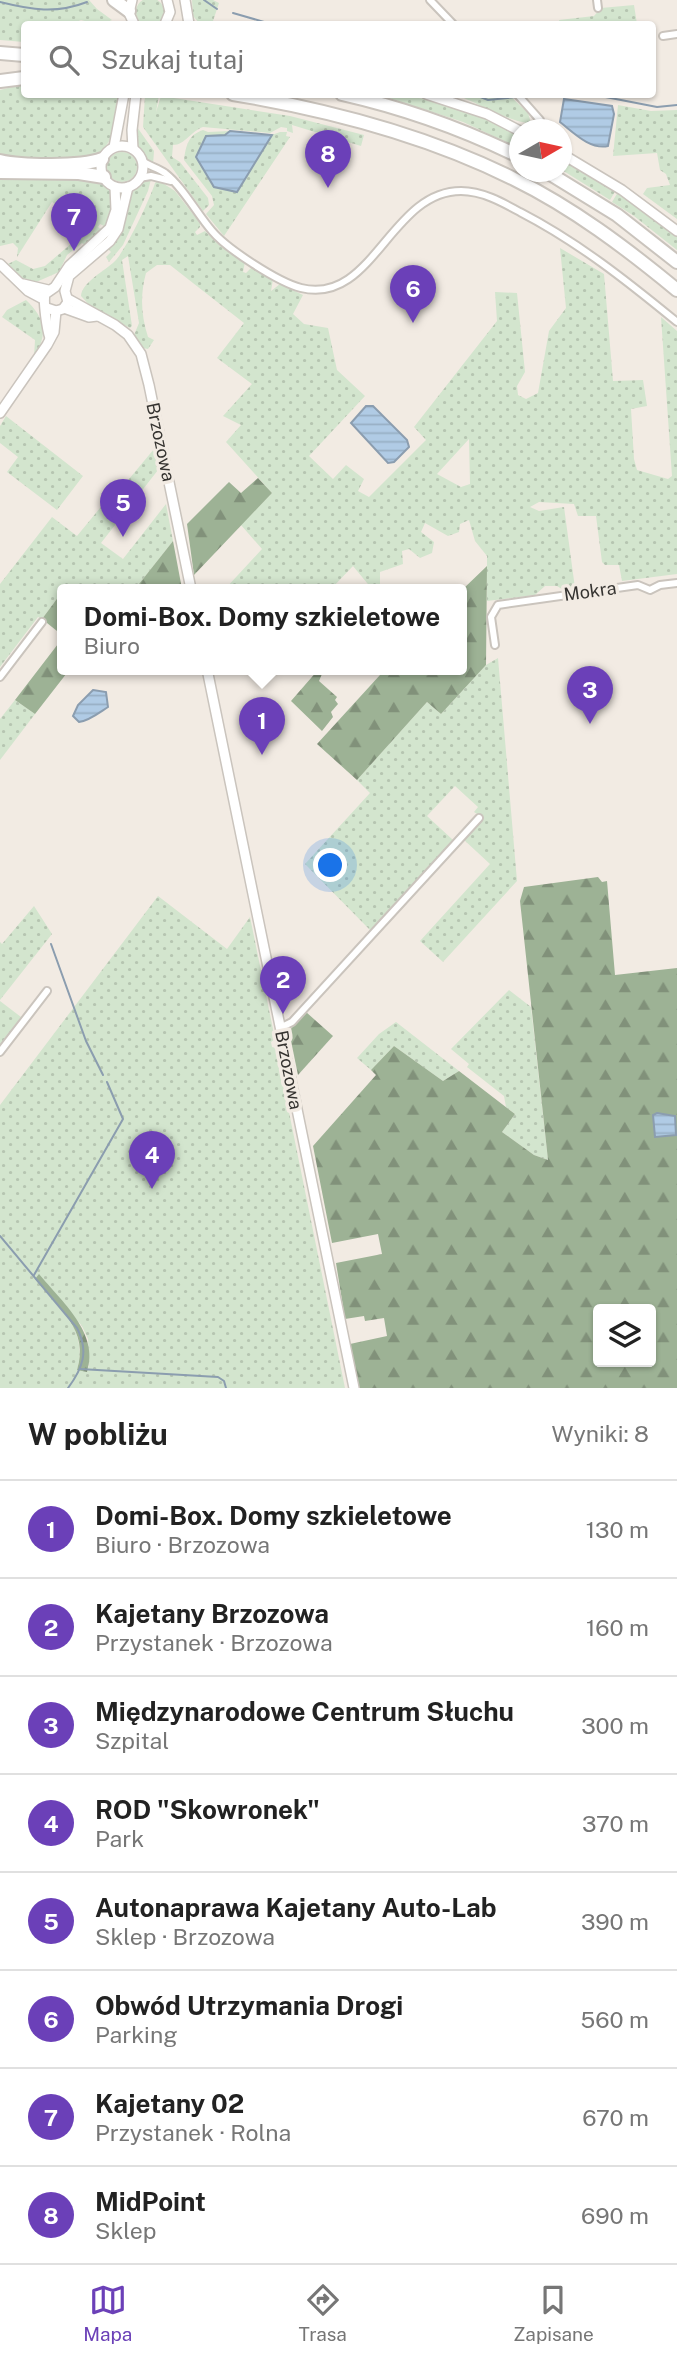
<!DOCTYPE html>
<html lang="pl">
<meta charset="utf-8">
<style>
body{margin:0;font-family:"Public Sans",sans-serif;background:#f6f6f6;color:#222}
.controls{position:absolute;right:21px;bottom:21px;display:grid;overflow:hidden;border-radius:7px;box-shadow:0 2px 5px #0004}
.controls button{width:63px;height:63px;display:grid;place-items:center;padding:0;border:0;border-bottom:2px solid #e0e0e0;background:#fff;color:#222;font:35px sans-serif}
.compass{position:absolute;left:509px;top:119px;width:63px;height:63px;border-radius:50%;background:#fff;box-shadow:0 2px 5px #0004;rotate:81deg}
.you{position:absolute;left:331px;top:866px;width:24px;height:24px;margin:-18px;border:5px solid #fff;border-radius:50%;background:#1a73e8;box-shadow:0 0 0 10px #1a73e833}
.badge{display:grid;place-items:center;width:46px;height:46px;border-radius:50%;background:#6b40b8;color:#fff;font-size:23px;font-weight:700}
.pin{position:absolute;translate:-50% -58px;filter:drop-shadow(0 2px 4px #0008)}
.pin::after{content:'';position:absolute;top:37px;width:24px;height:21px;background:inherit;clip-path:polygon(0 0,100% 0,50% 100%)}
.popup{position:absolute;left:57px;top:584px;width:410px;height:91px;box-sizing:border-box;display:grid;place-content:center;border-radius:7px;background:#fff;filter:drop-shadow(0 2px 5px #0005);font-size:23px;white-space:nowrap;color:#767676}
.popup b{font-size:26px;color:#222}
.popup::after{content:'';position:absolute;left:50%;top:100%;margin-left:-14px;border:14px solid transparent;border-top-color:#fff}
.list{margin:0;padding:0;list-style:none}
h2{display:flex;justify-content:space-between;align-items:center;height:91px;margin:0;padding:0 28px;font-size:30px}
h2 small{font-size:23px;font-weight:400;color:#767676}
.list li{display:grid;grid-template-columns:46px 1fr auto;gap:21px;align-items:center;box-sizing:border-box;height:98px;padding:0 28px;border-top:2px solid #e0e0e0}
.list b{display:block;font-size:26px;white-space:nowrap}
.list p{margin:0;font-size:23px;white-space:nowrap;color:#767676}
.list em{font-size:23px;font-style:normal;color:#767676}
.icon{flex:none;width:38px;height:38px;fill:none;stroke:currentColor;stroke-width:2;stroke-linecap:round;stroke-linejoin:round}
.map{position:relative;flex:none;width:677px;height:1388px;overflow:hidden}
.search{position:absolute;background:#fff;box-shadow:0 2px 5px #0004;left:21px;right:21px;top:21px;height:77px;display:flex;align-items:center;gap:18px;box-sizing:border-box;padding:0 24px;border-radius:7px;color:#767676;font-size:26px}
.sheet{height:875px;background:#fff}
nav{display:flex;justify-content:space-around;align-items:center;box-sizing:border-box;height:98px;border-top:2px solid #e0e0e0;background:#fff;font-size:19px;color:#767676}
nav a{display:grid;justify-items:center;gap:4px}
nav .on{color:#6b40b8}
.map>svg:first-child{display:block}
.green{fill:url(#green-dots);fill-rule:evenodd}
.forest{fill:url(#forest-firs);fill-rule:evenodd}
.water{fill:url(#water-rules);stroke:#8b9daf;stroke-width:2}
.lines{fill:none;stroke-linecap:round;stroke-linejoin:round}
.stream{stroke:#8b9daf;stroke-width:2}
.street-casing{stroke:#cac4bd;stroke-width:10}
.secondary-casing{stroke:#cac4bd;stroke-width:12}
.highway-casing{stroke:#cac4bd;stroke-width:16}
.street{stroke:#fff;stroke-width:6}
.secondary{stroke:#fff;stroke-width:9}
.highway{stroke:#fff;stroke-width:12}
.labels{text-anchor:middle;dominant-baseline:central;stroke-width:7;stroke-linejoin:round;paint-order:stroke}
.street-label{font-size:18px;fill:#353330;stroke:#f2ebe3}
</style>
<div class="map">
<svg width="677" height="1388" viewBox="0 0 677 1388">
<defs>
<pattern id="green-dots" width="8" height="8" patternUnits="userSpaceOnUse" patternTransform="scale(1.75)"><rect width="8" height="8" fill="#d3e5ce"/><path d="M2 2h.1M6 6h.1" fill="none" stroke="#b6c5b1" stroke-width="1.8" stroke-linecap="round"/></pattern>
<pattern id="forest-firs" width="22" height="20" patternUnits="userSpaceOnUse" patternTransform="scale(1.75)"><rect width="22" height="20" fill="#9db295"/><path d="M5 1l3.5 6h-7zM16 11l3.5 6h-7z" fill="#81917a"/></pattern>
<pattern id="water-rules" width="6" height="5" patternUnits="userSpaceOnUse" patternTransform="scale(1.75)"><rect width="6" height="5" fill="#b0cbe5"/><path d="M0 2.5h6" fill="none" stroke="#98afc5"/></pattern>
</defs>
<rect width="100%" height="100%" fill="#f2ebe3"/>
<!-- green -->
<g class="green">
<circle cx="150" cy="12" r="14"/>
<path d="M0,0H89L97,9L112,20C100,26 94,23 81,20L72,24H24V42L0,40Z"/>
<path d="M192,0H213L219,3L212,24H200L193,16Z"/>
<path d="M634,5L637,24H560L559,20L594,16L601,8Z"/>
<path d="M24,84V94L120,95C115,120 117,144 92,158L28,160L0,156V90Z"/>
<path d="M139,95L137,127L154,151L153,165C129,147 137,120 139,95Z"/>
<path d="M145,95H159L156,112L161,96L290,116L364,135L361,146L292,125L293,133L287,131V128L281,127L270,133L203,127C191,131 185,145 173,145L172,157L180,162L208,198L209,205L203,211L143,127Z"/>
<path d="M380,95C433,95 474,110 519,135V148L463,122Z"/>
<path d="M456,95L492,96L509,95L528,113L531,123C516,125 474,101 456,95Z"/>
<path d="M618,105L651,111L677,110V219L643,194L647,188L670,185L666,174L660,170L657,153L613,156Z"/>
<path d="M203,130L208,132L230,131L225,135L237,192L272,135L280,132H287L286,136L290,137L224,236L206,214L214,205L212,196L184,160C186,146 188,135 203,130Z"/>
<circle cx="122" cy="167" r="15"/>
<path d="M562,159L616,190L610,200L562,170Z"/>
<path d="M0,176L78,177L99,180L111,192L114,211L106,227L100,224L98,227L104,231L85,245L82,243L67,255L59,272L34,283L22,279L8,266V264L16,260L33,269L45,266L92,226L52,202L17,257L18,248L13,243L0,246Z"/>
<path d="M151,179L148,191L123,245L109,262L106,257L111,252L109,250C114,241 119,233 123,224C131,207 127,183 151,179Z"/>
<path d="M158,180L175,191L200,223V227L195,232L197,235L205,231L219,245L245,262L243,272L246,273L252,267L273,279L271,291L280,284L303,295L293,314L304,324L328,328L337,370L365,396L309,456L333,479L346,465L364,479L358,491L369,497L426,440L414,427L497,321L495,292L517,293L525,372L517,386L518,395L526,399L538,393L549,331L566,308L560,248L604,274L613,381L643,380L647,406L631,409L634,459L637,470L668,479L672,476L661,317L677,331V574L622,581L619,565H605L602,562L596,516H578L574,504L539,502L530,507L539,511L564,507L575,588L565,591L557,586H545L535,595L487,601V556L475,541L469,520L460,524L459,532L448,536L425,523L421,532L434,542L432,553L420,558L409,549L402,551L403,564L380,572V589H372L353,566L331,589H225L262,549L241,525L272,493L226,442L241,425L223,416L252,384L217,358L244,323L170,265H157L146,273C140,295 141,315 148,337L154,340L148,349L143,348L134,335L139,323L128,256L122,260L132,326L130,328L93,309L81,296C82,282 105,271 115,261C126,250 150,199 155,183ZM469,439L470,484L461,487L437,474Z"/>
<path d="M618,192L677,235V250L634,216L612,202Z"/>
<path d="M26,300C46,319 48,335 34,357L35,340L2,317L7,310Z"/>
<path d="M6,416L83,476L57,510L7,472L18,457L0,443V426Z"/>
<path d="M154,449L158,470L101,543L123,559L166,504L173,541L135,589H63L62,592L42,619L38,617L0,667V584L52,517L77,536L114,491L124,485Z"/>
<path d="M498,658L517,881L443,962L420,941L490,864L463,839L479,824L482,817L474,812L478,807L455,786L427,816L453,840L370,930L305,864L370,793L357,780L427,702L441,714L486,665Z"/>
<path d="M15,700L35,714L0,760V719Z"/>
<path d="M158,896L227,949L250,917L275,1039L271,1042L272,1047L276,1048L345,1388H0V1105ZM39,1275L82,1326L88,1339L89,1367L77,1370C89,1333 59,1303 39,1275Z"/>
<path d="M34,906L52,934L0,1000V942L2,944Z"/>
<path d="M509,990L531,1007L548,1160L534,1155L502,1132L515,1114L506,1107L504,1096L467,1067L469,1064L451,1049Z"/>
<path d="M0,1001L21,1017L0,1045Z"/>
<path d="M396,1022L459,1071L443,1081L394,1046L371,1070L357,1058L379,1034Z"/>
</g>
<!-- forest -->
<g class="forest">
<path d="M258,478L272,493L194,575L187,524L229,482L241,493Z"/>
<path d="M173,541L182,589H135Z"/>
<path d="M487,566L486,665L441,714L427,702L357,780L317,744L380,675L374,669H462V590Z"/>
<path d="M62,592V635L42,619Z"/>
<path d="M58,644L62,647L63,669H70L35,714L15,700Z"/>
<path d="M318,670L322,674L319,681L337,697L335,700L338,704L331,712L333,717L322,731L291,701Z"/>
<path d="M598,877L602,882L607,881L615,975L677,968V1388H359L350,1344L387,1336L384,1318L365,1321L364,1316L345,1319L336,1263L382,1254L378,1234L332,1243L313,1146L376,1075L371,1070L394,1046L443,1081L459,1071L515,1114L502,1132L534,1155L548,1160L520,901L524,887ZM598,1309H651V1362H598Z"/>
<path d="M306,1012L333,1036L298,1075L289,1031Z"/>
<path d="M39,1274C61,1301 100,1333 87,1372L77,1370C90,1330 58,1307 35,1279Z"/>
</g>
<!-- water -->
<g class="water">
<path d="M564,99L612,106L614,114L608,146C590,150 573,132 560,122Z"/>
<path d="M230,131L272,135L237,192L214,187L196,157L206,136L225,135Z"/>
<path d="M366,406H373L407,440L409,447L394,462L388,463L351,423Z"/>
<path d="M93,690L106,692L108,707C100,712 89,721 79,722L73,716L78,705Z"/>
<path d="M657,1113L675,1116L676,1135L655,1137L653,1115Z"/>
</g>
<g class="lines">
<!-- stream -->
<g class="stream">
<path d="M204,0L217,9"/>
<path d="M0,2C32,10 56,14 87,2"/>
<path d="M233,13L271,24"/>
<path d="M473,94L488,100L516,97"/>
<path d="M590,94L657,107L677,105"/>
<path d="M51,944L86,1041L103,1075"/>
<path d="M0,1236L77,1328C89,1351 83,1368 68,1388"/>
<path d="M34,1275L123,1119L107,1082"/>
<path d="M80,1369L218,1377L224,1381L226,1388"/>
</g>
<!-- street casing -->
<g class="street-casing">
<g id="street">
<path d="M430,0L453,24"/>
<path d="M597,0L598,8"/>
<path d="M663,36L677,34"/>
<path d="M517,94L540,120L542,130"/>
<path d="M142,161C149,166 158,168 165,173C183,187 197,214 212,231C227,249 278,282 301,288C373,306 390,191 461,191C482,191 502,202 520,212C578,242 627,281 677,322"/>
<path d="M139,178L151,176L171,181"/>
<path d="M495,645L491,617L498,605L638,585L650,590L660,585L677,583"/>
<path d="M0,677L42,622"/>
<path d="M280,1028L292,1022L479,818"/>
<path d="M0,1052L47,991"/>
</g>
</g>
<!-- secondary casing -->
<g class="secondary-casing">
<g id="secondary">
<path d="M132,0L129,13L134,24"/>
<path d="M185,0L189,24"/>
<path d="M165,24L170,12L167,0"/>
<path d="M426,94L487,114L520,131"/>
<circle cx="122" cy="167" r="21"/>
<path d="M114,147L124,94"/>
<path d="M133,149L132,130L136,94"/>
<path d="M562,154L622,190L677,231"/>
<path d="M0,264L28,291L43,299"/>
<path d="M23,284L48,290"/>
<path d="M68,299L115,325L128,335L141,354L149,385L191,589"/>
<path d="M47,308L56,311L63,309L68,302L65,291L69,276L110,241L118,229L128,187"/>
<path d="M64,308L89,317L97,316"/>
<path d="M50,338C47,329 43,302 45,294L55,287L69,266L110,228L116,210L115,187"/>
<path d="M0,413L47,345L54,332L56,311"/>
<path d="M207,669L354,1388"/>
</g>
</g>
<!-- highway casing -->
<g class="highway-casing">
<g id="highway">
<path d="M114,0L129,11"/>
<path d="M0,53L24,55"/>
<path d="M0,81L24,78"/>
<path d="M233,94C330,110 426,135 514,179C573,208 626,248 677,290"/>
<path d="M342,94C404,108 463,129 520,157"/>
<path d="M0,161C22,166 81,167 102,159"/>
<path d="M0,172L79,173L104,177"/>
<path d="M547,172L617,215L677,262"/>
</g>
</g>
<!-- street -->
<use href="#street" class="street"/>
<!-- secondary -->
<use href="#secondary" class="secondary"/>
<!-- highway -->
<use href="#highway" class="highway"/>
</g>
<g class="labels">
<!-- street labels -->
<g class="street-label">
<text transform="translate(161 442) rotate(78)">Brzozowa</text>
<text transform="translate(590 591) rotate(-8)">Mokra</text>
<text transform="translate(289 1070) rotate(79)">Brzozowa</text>
</g>
</g>
</svg>
<div class="controls">
<button><svg class="icon" aria-label="layers" viewBox="0 0 24 24"><path d="M12 4l9 5-9 5-9-5zM3 14l9 5 9-5"/></svg></button>
</div>
<svg class="compass" viewBox="-18 -18 36 36"><path d="M0-13l5 13h-10z" fill="#e53935"/><path d="M0 13l5-13h-10z" fill="#767676"/></svg>
<div class="you"></div>
<div class="pin badge" style="left:262px;top:755px">1</div>
<div class="popup"><b>Domi-Box. Domy szkieletowe</b>Biuro</div>
<div class="pin badge" style="left:283px;top:1014px">2</div>
<div class="pin badge" style="left:590px;top:724px">3</div>
<div class="pin badge" style="left:152px;top:1189px">4</div>
<div class="pin badge" style="left:123px;top:537px">5</div>
<div class="pin badge" style="left:413px;top:323px">6</div>
<div class="pin badge" style="left:74px;top:251px">7</div>
<div class="pin badge" style="left:328px;top:188px">8</div>
<div class="search"><svg class="icon" aria-label="search" viewBox="0 0 24 24"><circle cx="10" cy="10" r="6"/><path d="M15 15l6 6"/></svg>Szukaj tutaj</div>
</div>
<section class="sheet">
<h2>W pobliżu<small>Wyniki: 8</small></h2>
<ul class="list">
<li><span class="badge">1</span><div><b>Domi-Box. Domy szkieletowe</b><p>Biuro · Brzozowa</p></div><em>130 m</em></li>
<li><span class="badge">2</span><div><b>Kajetany Brzozowa</b><p>Przystanek · Brzozowa</p></div><em>160 m</em></li>
<li><span class="badge">3</span><div><b>Międzynarodowe Centrum Słuchu</b><p>Szpital</p></div><em>300 m</em></li>
<li><span class="badge">4</span><div><b>ROD &quot;Skowronek&quot;</b><p>Park</p></div><em>370 m</em></li>
<li><span class="badge">5</span><div><b>Autonaprawa Kajetany Auto-Lab</b><p>Sklep · Brzozowa</p></div><em>390 m</em></li>
<li><span class="badge">6</span><div><b>Obwód Utrzymania Drogi</b><p>Parking</p></div><em>560 m</em></li>
<li><span class="badge">7</span><div><b>Kajetany 02</b><p>Przystanek · Rolna</p></div><em>670 m</em></li>
<li><span class="badge">8</span><div><b>MidPoint</b><p>Sklep</p></div><em>690 m</em></li>
</ul>
</section>
<nav>
<a class="on"><svg class="icon" aria-label="map" viewBox="0 0 24 24"><path d="M3 6l6-2 6 2 6-2v14l-6 2-6-2-6 2zM9 4v14M15 6v14"/></svg>Mapa</a>
<a><svg class="icon" aria-label="directions" viewBox="0 0 24 24"><path d="M12 3l9 9-9 9-9-9zM9 14v-3h6M13 9l2 2-2 2"/></svg>Trasa</a>
<a><svg class="icon" aria-label="saved" viewBox="0 0 24 24"><path d="M7 4h10v16l-5-4-5 4z"/></svg>Zapisane</a>
</nav>
